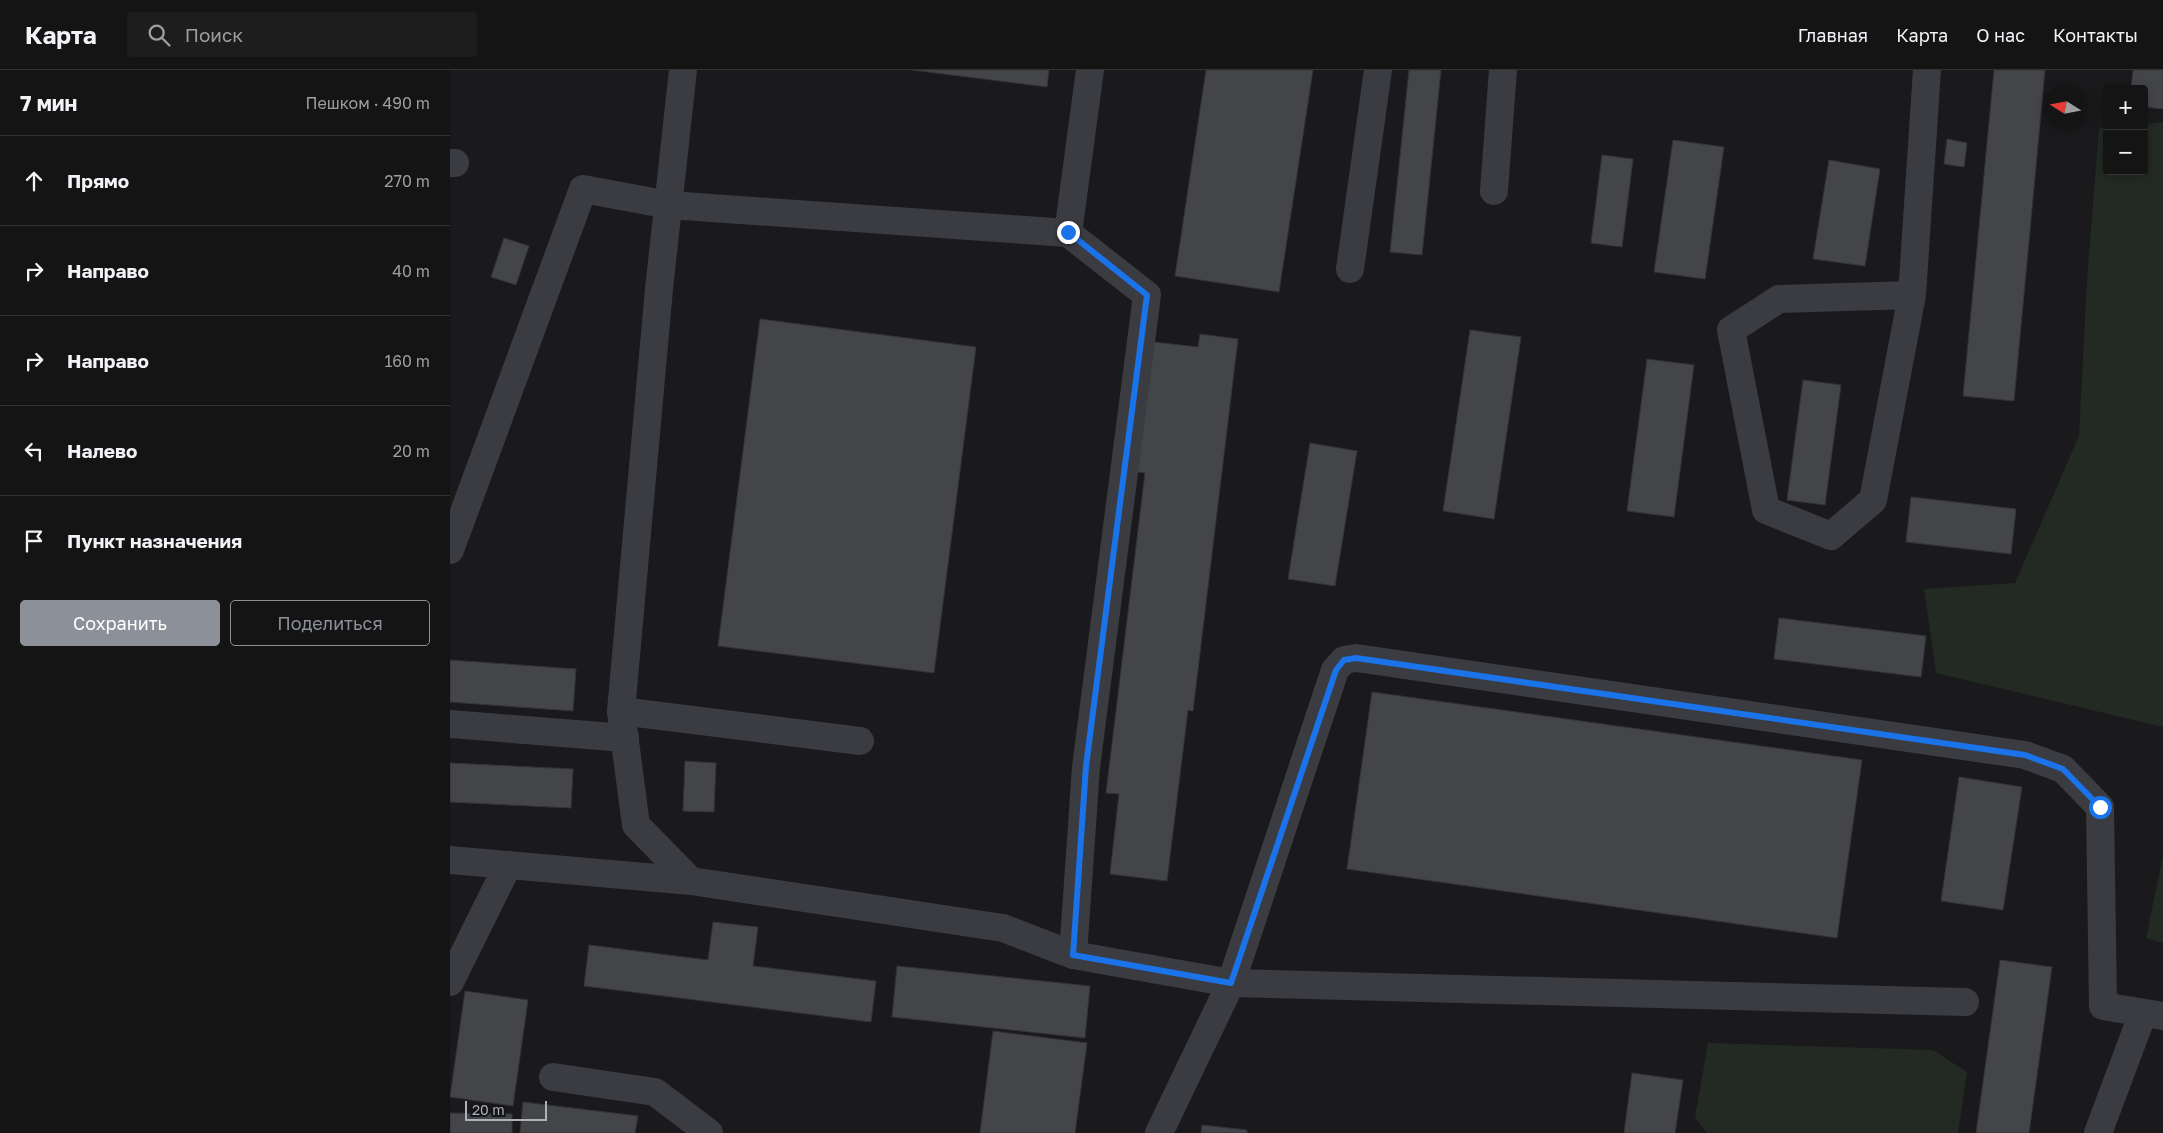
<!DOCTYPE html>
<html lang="ru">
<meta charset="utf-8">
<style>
body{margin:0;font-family:"Golos Text",sans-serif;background:#1d1d1e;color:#f1f3f6}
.controls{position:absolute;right:15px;top:15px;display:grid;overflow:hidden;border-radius:5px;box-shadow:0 2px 12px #0003}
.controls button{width:45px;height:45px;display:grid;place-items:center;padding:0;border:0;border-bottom:1px solid #333334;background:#141415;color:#f1f3f6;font:25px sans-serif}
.compass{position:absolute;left:1593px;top:15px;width:45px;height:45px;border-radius:50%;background:#141415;box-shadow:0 2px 12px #0003;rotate:281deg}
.scale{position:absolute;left:15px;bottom:12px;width:82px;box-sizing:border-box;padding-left:5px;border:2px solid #adb1bb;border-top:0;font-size:14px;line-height:18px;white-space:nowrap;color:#adb1bb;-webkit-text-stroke:4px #151517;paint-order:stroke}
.stop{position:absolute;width:15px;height:15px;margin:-11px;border:4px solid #1a73e8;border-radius:50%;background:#fff}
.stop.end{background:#1a73e8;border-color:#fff;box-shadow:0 1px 5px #0008}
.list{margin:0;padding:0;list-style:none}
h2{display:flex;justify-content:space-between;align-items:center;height:65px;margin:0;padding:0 20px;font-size:21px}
h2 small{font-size:16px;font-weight:400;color:#9d9ea0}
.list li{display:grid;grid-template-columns:32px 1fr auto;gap:15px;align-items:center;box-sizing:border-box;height:90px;padding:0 20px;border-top:1px solid #333334}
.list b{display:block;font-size:19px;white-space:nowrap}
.list em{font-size:16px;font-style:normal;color:#9d9ea0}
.actions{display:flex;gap:10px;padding:15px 20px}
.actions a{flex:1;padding:11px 0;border:1px solid #8c9099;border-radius:5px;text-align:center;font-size:18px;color:#8c9099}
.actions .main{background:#8c9099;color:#fff}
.icon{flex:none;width:28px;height:28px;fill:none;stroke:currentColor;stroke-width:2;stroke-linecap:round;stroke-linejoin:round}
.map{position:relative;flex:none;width:1713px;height:1063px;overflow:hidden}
header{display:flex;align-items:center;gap:30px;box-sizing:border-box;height:70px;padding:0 25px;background:#141415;border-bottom:1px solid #333334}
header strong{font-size:24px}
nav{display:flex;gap:28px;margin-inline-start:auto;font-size:18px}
.search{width:350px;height:45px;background:#1d1d1e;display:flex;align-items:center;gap:12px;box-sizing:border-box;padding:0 18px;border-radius:5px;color:#9d9ea0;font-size:19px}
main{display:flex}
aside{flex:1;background:#141415}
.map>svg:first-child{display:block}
.green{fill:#222a23}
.building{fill:#444549;stroke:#343438}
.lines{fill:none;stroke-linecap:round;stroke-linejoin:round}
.minor{stroke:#3b3c41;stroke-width:28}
.route{stroke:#1a73e8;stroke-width:6}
</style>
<header>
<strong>Карта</strong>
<div class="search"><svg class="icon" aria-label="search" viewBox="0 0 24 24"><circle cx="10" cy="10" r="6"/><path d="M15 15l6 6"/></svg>Поиск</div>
<nav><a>Главная</a><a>Карта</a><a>О нас</a><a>Контакты</a></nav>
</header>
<main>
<aside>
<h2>7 мин<small>Пешком · 490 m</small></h2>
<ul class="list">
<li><svg class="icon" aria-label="ahead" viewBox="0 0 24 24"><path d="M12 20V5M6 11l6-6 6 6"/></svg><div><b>Прямо</b></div><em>270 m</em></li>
<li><svg class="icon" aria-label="right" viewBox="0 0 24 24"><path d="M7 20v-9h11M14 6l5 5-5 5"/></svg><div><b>Направо</b></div><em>40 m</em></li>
<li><svg class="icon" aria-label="right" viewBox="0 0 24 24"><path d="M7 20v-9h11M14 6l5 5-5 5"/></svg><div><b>Направо</b></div><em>160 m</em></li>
<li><svg class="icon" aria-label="left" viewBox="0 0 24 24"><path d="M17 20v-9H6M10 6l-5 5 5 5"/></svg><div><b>Налево</b></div><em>20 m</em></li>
<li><svg class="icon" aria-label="arrive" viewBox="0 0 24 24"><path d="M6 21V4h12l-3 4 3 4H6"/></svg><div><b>Пункт назначения</b></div></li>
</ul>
<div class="actions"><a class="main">Сохранить</a><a>Поделиться</a></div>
</aside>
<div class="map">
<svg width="1713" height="1063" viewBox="0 0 1713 1063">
<rect width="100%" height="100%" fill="#1a1a1c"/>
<!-- green -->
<g class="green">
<path d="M1713,52V657L1486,603L1474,519L1565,513L1629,366L1637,210L1649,58L1657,57V101H1694V54Z"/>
<path d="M1713,785V873L1696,868Z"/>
<path d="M1258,973L1483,980L1517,1002L1508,1063H1257L1245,1047Z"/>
</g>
<!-- building -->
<g class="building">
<path d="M462,0H599L597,17Z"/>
<path d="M756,0H863L829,222L725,206Z"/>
<path d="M959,0H991L972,185L940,182Z"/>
<path d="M1544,0H1595L1564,331L1513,326Z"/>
<path d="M1683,0H1713V39L1694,37V19H1681Z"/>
<path d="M1497,69L1517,73L1514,97L1494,94Z"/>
<path d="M1223,70L1274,77L1255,209L1204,202Z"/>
<path d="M1152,85L1183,89L1172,177L1141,173Z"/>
<path d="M1379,90L1430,99L1415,196L1363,189Z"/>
<path d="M54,168L79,176L66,215L41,207Z"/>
<path d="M310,249L526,277L484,603L268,576Z"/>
<path d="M1020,260L1071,267L1044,449L993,441Z"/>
<path d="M750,264L788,269L743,641L738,640L717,811L660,804L669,724L656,723L695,403L680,401L695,271L748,277Z"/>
<path d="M1197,289L1244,295L1224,447L1177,441Z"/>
<path d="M1353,310L1391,315L1375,435L1337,430Z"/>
<path d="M860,373L907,381L885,516L838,509Z"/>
<path d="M1461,427L1566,439L1561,484L1456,472Z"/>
<path d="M1329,548L1476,566L1471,607L1324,589Z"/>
<path d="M0,590L126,599L123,641L0,632Z"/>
<path d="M922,622L1412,690L1387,868L897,799Z"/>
<path d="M235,691L266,693L264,742L233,741Z"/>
<path d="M0,693L123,699L121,738L0,732Z"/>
<path d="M1509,707L1572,717L1553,840L1491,831Z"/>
<path d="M263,852L308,857L303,896L426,911L421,952L134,916L139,875L258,890Z"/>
<path d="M1550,890L1602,897L1579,1063H1526Z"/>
<path d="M447,896L640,916L635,968L442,947Z"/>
<path d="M15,921L78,930L63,1036L0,1027Z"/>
<path d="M543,961L637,973L625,1063H530Z"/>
<path d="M1182,1003L1233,1010L1225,1063H1174Z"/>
<path d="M73,1032L188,1046L185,1063H70Z"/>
<path d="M0,1043L62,1044V1063H0Z"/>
<path d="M752,1055L797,1060V1063H751Z"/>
</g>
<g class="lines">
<!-- minor -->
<g class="minor">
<path d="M233,0L209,219L171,641L186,755L241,811L553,858L623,885"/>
<path d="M640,0L618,163L697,225L636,697L623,885L781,913L885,600L894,590L906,588L1575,685L1613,699L1650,737L1653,936L1713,946"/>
<path d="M0,93H5"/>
<path d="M1044,121L1053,0"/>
<path d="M900,199L928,0"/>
<path d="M1462,225L1329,229L1281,260L1316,440L1381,466L1423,430L1462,225L1477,0"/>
<path d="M0,480L133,119L219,135L618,163"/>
<path d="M171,641L410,671"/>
<path d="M0,654L175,668"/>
<path d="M0,790L241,811"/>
<path d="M0,912L58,795"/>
<path d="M103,1007L205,1022L259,1063"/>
<path d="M709,1063L781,913L1515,932"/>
<path d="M1648,1063L1693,943"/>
</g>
</g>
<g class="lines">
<!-- route -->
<path class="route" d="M618,162L697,225L636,696L623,885L781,913L886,600L894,590L906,588L1575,685L1613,699L1650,737"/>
</g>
</svg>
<div class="controls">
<button>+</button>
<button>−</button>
</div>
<svg class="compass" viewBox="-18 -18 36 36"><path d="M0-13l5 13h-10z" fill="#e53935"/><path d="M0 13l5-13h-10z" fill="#9d9ea0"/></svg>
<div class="scale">20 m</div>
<div class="stop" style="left:1650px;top:737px"></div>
<div class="stop end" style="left:618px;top:162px"></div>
</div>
</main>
